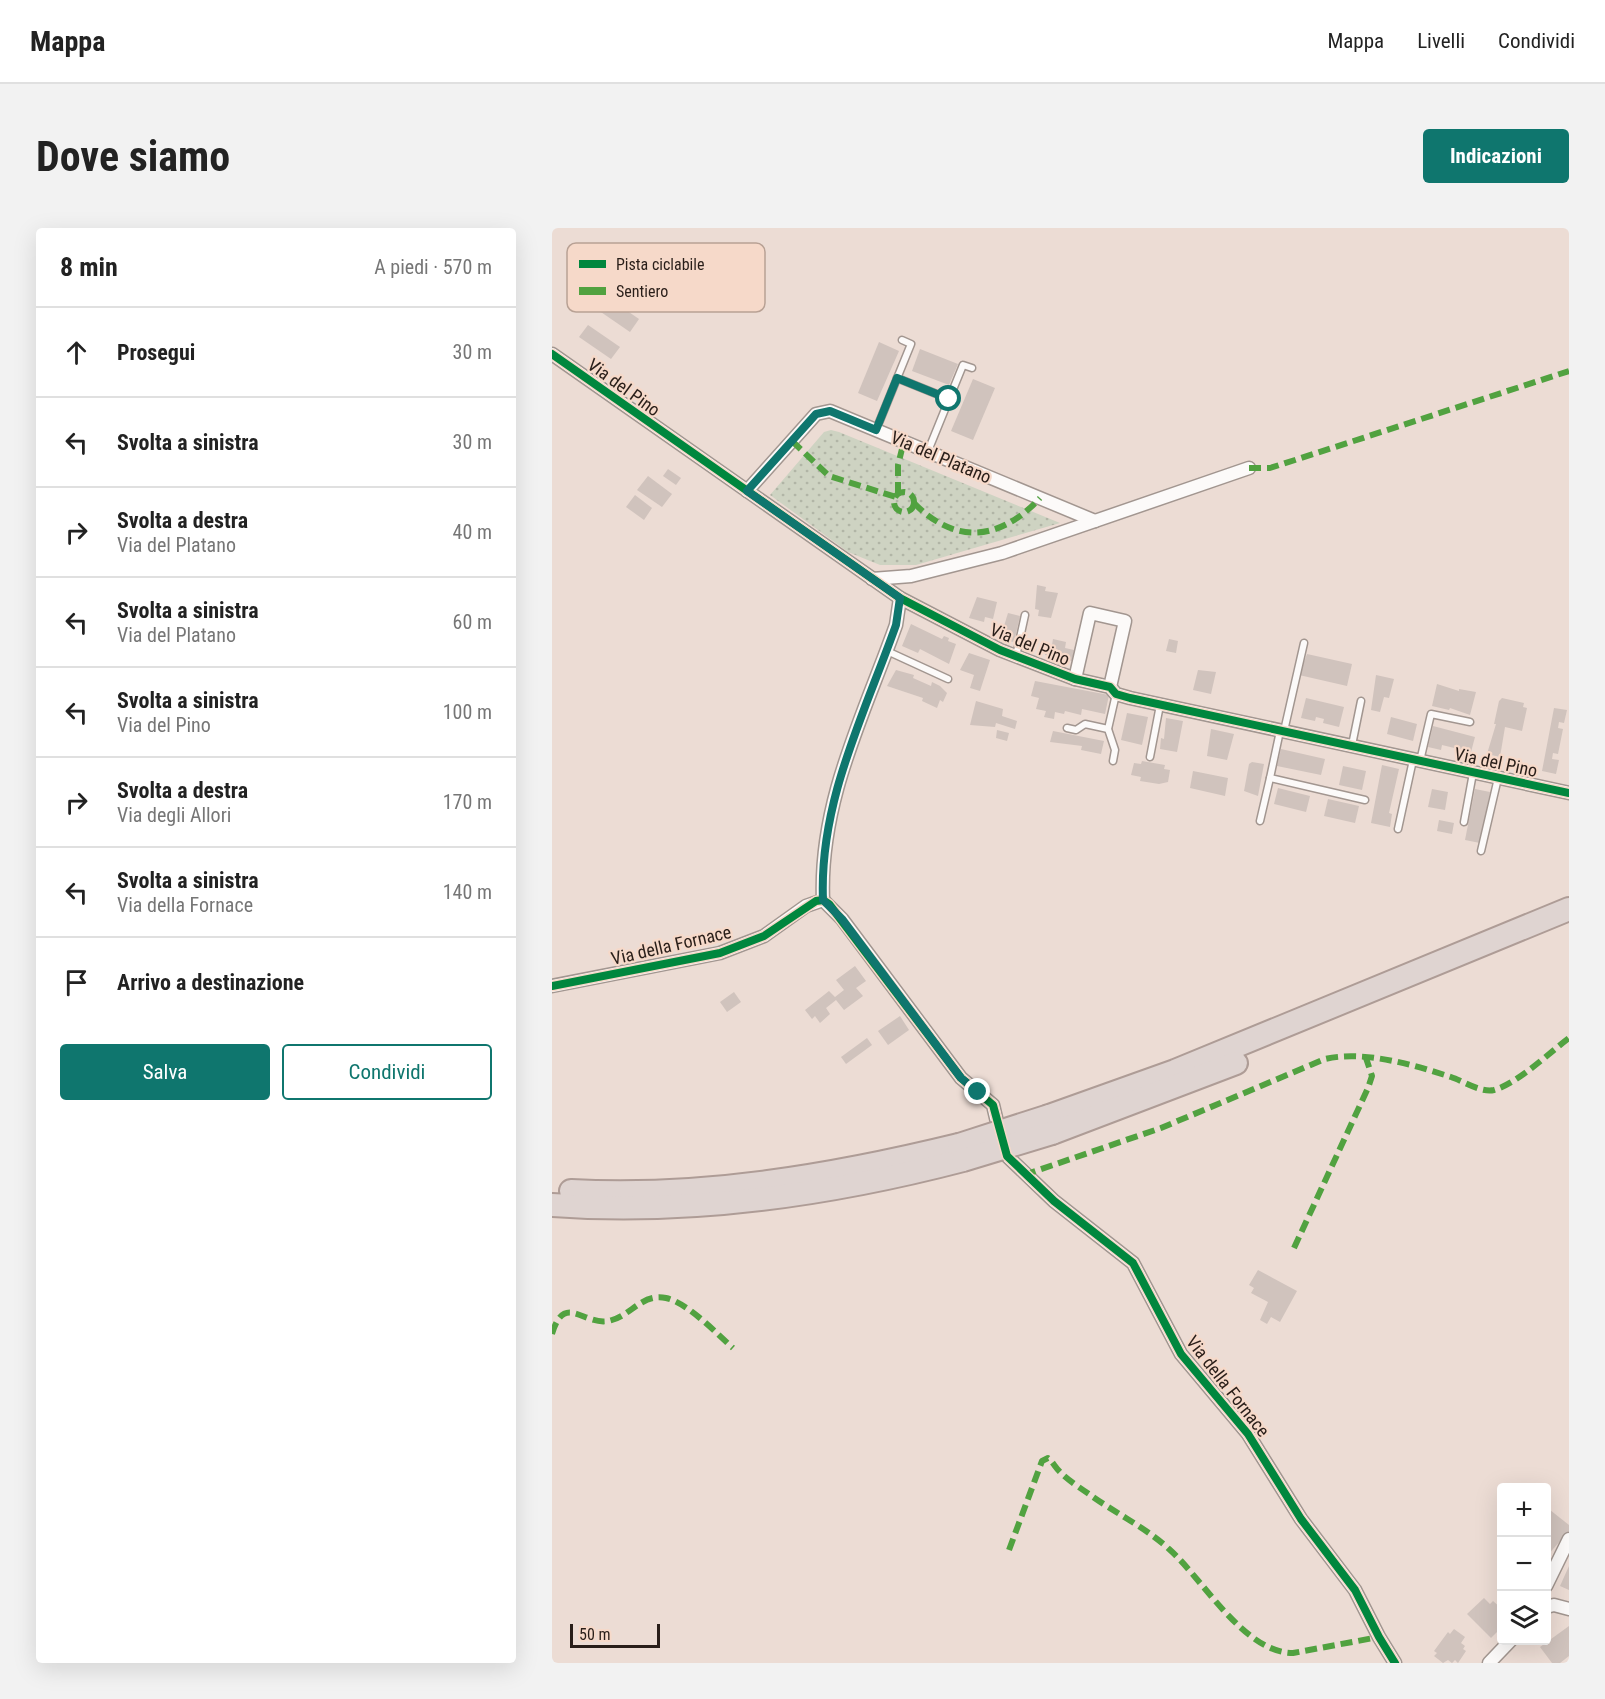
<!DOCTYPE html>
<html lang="it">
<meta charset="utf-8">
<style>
body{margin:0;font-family:"Roboto Condensed",sans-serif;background:#f2f2f2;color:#222}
.controls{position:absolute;right:18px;bottom:18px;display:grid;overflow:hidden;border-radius:6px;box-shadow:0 6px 24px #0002}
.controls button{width:54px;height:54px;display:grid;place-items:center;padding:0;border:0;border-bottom:2px solid #e0e0e0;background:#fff;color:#222;font:30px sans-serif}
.scale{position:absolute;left:18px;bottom:15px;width:90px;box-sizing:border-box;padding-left:6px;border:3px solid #291e19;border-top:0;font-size:16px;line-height:21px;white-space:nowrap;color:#291e19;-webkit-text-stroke:4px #f6d9c9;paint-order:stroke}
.stop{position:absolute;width:18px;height:18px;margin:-14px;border:4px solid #0f766e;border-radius:50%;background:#fff}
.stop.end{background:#0f766e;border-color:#fff;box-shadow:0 2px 6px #0008}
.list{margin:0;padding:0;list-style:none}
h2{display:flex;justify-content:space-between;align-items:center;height:78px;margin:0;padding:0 24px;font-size:26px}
h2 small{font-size:20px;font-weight:400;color:#767676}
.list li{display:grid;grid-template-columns:39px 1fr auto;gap:18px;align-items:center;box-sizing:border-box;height:90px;padding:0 24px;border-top:2px solid #e0e0e0}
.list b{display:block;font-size:22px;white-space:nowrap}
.list p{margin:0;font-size:20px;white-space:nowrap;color:#767676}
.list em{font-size:20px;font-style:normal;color:#767676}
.actions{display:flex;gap:12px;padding:18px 24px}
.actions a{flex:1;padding:14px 0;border:2px solid #0f766e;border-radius:6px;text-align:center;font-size:21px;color:#0f766e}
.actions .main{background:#0f766e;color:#fff}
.icon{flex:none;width:33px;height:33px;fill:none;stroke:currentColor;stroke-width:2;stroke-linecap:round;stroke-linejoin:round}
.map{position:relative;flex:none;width:1017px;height:1435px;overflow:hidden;border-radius:6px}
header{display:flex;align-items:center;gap:36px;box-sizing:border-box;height:84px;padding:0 30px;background:#fff;border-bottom:2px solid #e0e0e0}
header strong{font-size:28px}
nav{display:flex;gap:33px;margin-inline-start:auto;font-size:21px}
.intro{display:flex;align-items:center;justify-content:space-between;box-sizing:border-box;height:144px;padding:0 36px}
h1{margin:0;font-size:42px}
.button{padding:15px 27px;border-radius:6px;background:#0f766e;color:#fff;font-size:21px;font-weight:700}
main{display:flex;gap:36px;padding:0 36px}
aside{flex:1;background:#fff;border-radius:6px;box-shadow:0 6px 24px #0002}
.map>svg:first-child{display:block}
.grass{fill:url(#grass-dots)}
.building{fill:#d0c3bd}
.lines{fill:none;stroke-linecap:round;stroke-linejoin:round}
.lane-casing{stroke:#a29690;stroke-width:9}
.street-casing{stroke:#a29690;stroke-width:15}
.highway-casing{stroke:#ae9c96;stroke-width:26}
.lane{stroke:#fcfaf9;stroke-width:6}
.street{stroke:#fcfaf9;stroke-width:12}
.highway{stroke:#dfd4d1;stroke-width:22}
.highway-bridge-casing{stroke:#ae9c96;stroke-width:26;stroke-linecap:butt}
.highway-bridge{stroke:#dfd4d1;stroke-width:22}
.quiet{stroke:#51a240;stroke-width:6;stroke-dasharray:12 6;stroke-linecap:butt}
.cycleway-casing{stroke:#f6d9c9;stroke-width:11}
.cycleway{stroke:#00873e;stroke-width:8}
.route{stroke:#0f766e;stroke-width:8}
.labels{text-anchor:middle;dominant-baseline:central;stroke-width:4.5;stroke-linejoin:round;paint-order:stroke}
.street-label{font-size:18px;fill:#291e19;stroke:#f6d9c9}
.key{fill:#f6d9c9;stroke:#b8a194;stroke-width:1.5}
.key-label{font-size:16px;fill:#291e19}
</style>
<header>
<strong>Mappa</strong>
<nav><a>Mappa</a><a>Livelli</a><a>Condividi</a></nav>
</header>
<div class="intro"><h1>Dove siamo</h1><a class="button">Indicazioni</a></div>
<main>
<aside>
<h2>8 min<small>A piedi · 570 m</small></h2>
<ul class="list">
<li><svg class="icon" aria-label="ahead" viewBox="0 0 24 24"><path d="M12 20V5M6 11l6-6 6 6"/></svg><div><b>Prosegui</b></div><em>30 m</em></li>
<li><svg class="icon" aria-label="left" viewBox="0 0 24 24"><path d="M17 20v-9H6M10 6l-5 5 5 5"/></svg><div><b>Svolta a sinistra</b></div><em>30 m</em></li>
<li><svg class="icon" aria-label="right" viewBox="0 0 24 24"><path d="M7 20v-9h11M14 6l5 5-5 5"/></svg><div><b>Svolta a destra</b><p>Via del Platano</p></div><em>40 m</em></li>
<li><svg class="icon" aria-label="left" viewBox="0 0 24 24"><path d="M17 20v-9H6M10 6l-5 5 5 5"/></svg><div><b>Svolta a sinistra</b><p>Via del Platano</p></div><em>60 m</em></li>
<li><svg class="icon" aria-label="left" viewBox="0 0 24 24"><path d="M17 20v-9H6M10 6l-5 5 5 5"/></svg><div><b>Svolta a sinistra</b><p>Via del Pino</p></div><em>100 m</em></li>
<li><svg class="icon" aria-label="right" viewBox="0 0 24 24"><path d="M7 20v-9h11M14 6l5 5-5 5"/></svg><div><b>Svolta a destra</b><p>Via degli Allori</p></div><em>170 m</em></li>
<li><svg class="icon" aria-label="left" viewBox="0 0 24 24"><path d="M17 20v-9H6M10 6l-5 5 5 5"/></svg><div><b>Svolta a sinistra</b><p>Via della Fornace</p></div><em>140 m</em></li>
<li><svg class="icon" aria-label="arrive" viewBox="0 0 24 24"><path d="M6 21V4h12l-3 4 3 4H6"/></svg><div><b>Arrivo a destinazione</b></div></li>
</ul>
<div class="actions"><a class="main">Salva</a><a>Condividi</a></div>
</aside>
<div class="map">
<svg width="1017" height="1435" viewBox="0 0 1017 1435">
<defs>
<pattern id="grass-dots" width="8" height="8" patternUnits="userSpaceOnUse" patternTransform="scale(1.5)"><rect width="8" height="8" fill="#ced3c2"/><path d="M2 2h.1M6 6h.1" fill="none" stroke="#b1b5a6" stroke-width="1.8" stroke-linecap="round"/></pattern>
</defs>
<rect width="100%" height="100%" fill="#ecdcd4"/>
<!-- grass -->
<path class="grass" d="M279,202L287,204L508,295L364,337H328L296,324L218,267L272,204Z"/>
<!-- building -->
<g class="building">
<path d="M55,69L87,91L78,104L46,82Z"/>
<path d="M36,97L68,119L59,131L27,109Z"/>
<path d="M327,114L347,123L325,173L306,165Z"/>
<path d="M368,121L406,136L397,157L360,143Z"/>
<path d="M421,151L443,160L421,212L399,203Z"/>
<path d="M116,241L129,250L124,257L111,248Z"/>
<path d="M96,248L120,266L110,279L85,262Z"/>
<path d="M83,267L100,280L92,292L74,279Z"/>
<path d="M485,357L494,359L493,363L506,365L499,390L486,388L487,382L483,381Z"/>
<path d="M425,369L445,374L441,391L433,389L432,394L417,390Z"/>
<path d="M456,385L468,388L462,414L448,411Z"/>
<path d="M359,396L390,411L392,408L397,410L396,413L404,416L397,436L368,421L366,425L350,418Z"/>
<path d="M501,411L514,414L513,420L522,422L520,433L493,427L495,416L500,417Z"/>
<path d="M617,411L626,413L624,425L614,423Z"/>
<path d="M417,425L438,432L428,463L418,460L422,447L408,442Z"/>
<path d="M755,426L800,436L795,458L747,447Z"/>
<path d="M344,442L362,447L361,450L379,458L380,454L388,458L395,465L391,474L388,472L385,480L370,473L371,470L335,458Z"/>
<path d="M646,442L664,444L659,466L641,462Z"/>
<path d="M824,447L842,451L837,470L832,469L828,484L819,482Z"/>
<path d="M483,453L557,467L553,486L530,481L529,487L513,483L512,486L503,484L502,491L492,489L494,483L484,481L487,470L479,468Z"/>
<path d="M885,456L907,463V461L924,464L918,487L898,480L897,482L880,478Z"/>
<path d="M754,470L792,479L787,499L771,495L772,491L764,489L763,493L749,490Z"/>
<path d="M950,470L972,475L971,479L975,480L970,503L953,499L948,529L935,526L944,496H942L947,473Z"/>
<path d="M424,473L451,481L450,488L465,493L463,501L444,495L443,499L418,497Z"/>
<path d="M1002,480L1015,482L1012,495L1007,494L1006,500L1011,501L1006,526L1001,525L1000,531L1007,532L1004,546L990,543Z"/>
<path d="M575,485L596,489L590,517L569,512Z"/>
<path d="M839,489L865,496L861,513L835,506Z"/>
<path d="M614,490L631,493L625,524L608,521L609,510L612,511Z"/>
<path d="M881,498L923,509L919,524L890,517L889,522L876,519Z"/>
<path d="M659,501L682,506L675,532L655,528Z"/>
<path d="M445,502L457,505L455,513L444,510Z"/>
<path d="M501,503L552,513L549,526L529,522L530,518L498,514Z"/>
<path d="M729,521L773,531L769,547L725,538Z"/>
<path d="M590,533L613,537L612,541L618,542L616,554L607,556L588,553L589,549L579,547L582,535L589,536Z"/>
<path d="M700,534L712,536L706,568L692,563L697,536Z"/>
<path d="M830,537L847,541L837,585L840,586L838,599L819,595Z"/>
<path d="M791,538L814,543L810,562L787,557Z"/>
<path d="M641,543L676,550L673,568L638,560Z"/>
<path d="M726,560L758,568L754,584L722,576Z"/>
<path d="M880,561L896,564L893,582L876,579Z"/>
<path d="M923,561L938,564L928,615L913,612Z"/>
<path d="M776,571L807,578L803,595L772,588Z"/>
<path d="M887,592L902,595L900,606L885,603Z"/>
<path d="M303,738L314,753L304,760L311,768L292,782L284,772L274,780L278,786L268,795L263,788L260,791L253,782L277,763L283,769L292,762L284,752Z"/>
<path d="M182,764L189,774L175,784L168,774Z"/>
<path d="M348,788L357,802L336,817L326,803Z"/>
<path d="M315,810L320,817L294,836L289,829Z"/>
<path d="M706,1042L745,1063L728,1094L719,1089L715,1096L708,1092L716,1074L699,1065L702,1060L697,1057Z"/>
<path d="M998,1282L1017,1297V1303L994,1329V1287Z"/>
<path d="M1017,1338V1362L1008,1358Z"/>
<path d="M932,1370L938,1376L941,1373L950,1381V1404L947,1402L939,1410L915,1386Z"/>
<path d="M1017,1398V1428L1008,1435H1000L988,1419Z"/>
<path d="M902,1401L913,1409L909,1415L913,1418L911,1421L914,1423L906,1435L903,1432L900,1435L896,1432L891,1435L882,1428L885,1425L882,1423L896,1404L898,1406Z"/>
</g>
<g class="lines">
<!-- lane casing -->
<g class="lane-casing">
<g id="lane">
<path d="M345,150L397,171"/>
<path d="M324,202L359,116L350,112"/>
<path d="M376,223L411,137L420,140"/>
<path d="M335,423L396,451"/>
<path d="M464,428L473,387"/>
<path d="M515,500L524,502L533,496L556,501"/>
<path d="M728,503L718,550L813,572"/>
<path d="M732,503L752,415"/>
<path d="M800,517L809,473"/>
<path d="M598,529L608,477"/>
<path d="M561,533L563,522L556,501L564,466"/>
<path d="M868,533L879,486L918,494"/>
<path d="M708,593L718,550"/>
<path d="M912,594L921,545"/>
<path d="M846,601L861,532"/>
<path d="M929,623L946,550"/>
</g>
</g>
<!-- street casing -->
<g class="street-casing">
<g id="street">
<path d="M0,126L348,370L448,422L523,451L558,459L564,466L578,470L1017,565"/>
<path d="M195,263L264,186L278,183L543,293"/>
<path d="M320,351L359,348L450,325L697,240"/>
<path d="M523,451L538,385L573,393L558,459"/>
<path d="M271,672C267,573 312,487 344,397L348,370"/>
<path d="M0,758L168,725L212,708L254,678L271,672L290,691L409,850L441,877L445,894"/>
<path d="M455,928L502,973L581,1035L629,1126L696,1206L749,1291L803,1362L827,1409L843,1435"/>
<path d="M994,1358L1017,1311"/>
<path d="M994,1379L1002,1377L1017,1381"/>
<path d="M937,1435L959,1412"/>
</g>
</g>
<!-- highway casing -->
<g class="highway-casing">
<g id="highway">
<path d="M497,888L623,843L1017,681"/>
<path d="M500,905L684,835"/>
<path d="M19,963C150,970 280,948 407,917"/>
<path d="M0,977C138,987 277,967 411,932"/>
</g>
</g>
<!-- lane -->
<use href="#lane" class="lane"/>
<!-- street -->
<use href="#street" class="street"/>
<!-- highway -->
<use href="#highway" class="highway"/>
<!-- highway-bridge casing -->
<g class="highway-bridge-casing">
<g id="highway-bridge">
<path d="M407,917L497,888"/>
<path d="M411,932L500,905"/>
</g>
</g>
<!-- highway-bridge -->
<use href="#highway-bridge" class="highway-bridge"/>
<!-- quiet -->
<g class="quiet">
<path d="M240,213L277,248L344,269"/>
<path d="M697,240H718L743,232L1017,143"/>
<circle cx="352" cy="274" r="10"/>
<path d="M346,266V237L352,213"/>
<path d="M362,275C404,318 449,312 488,270"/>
<path d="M472,947L609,900L773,831C812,822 862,837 899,849C911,853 929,865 942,862C966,855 997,825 1017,810"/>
<path d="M742,1020L816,860L820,848L814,830"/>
<path d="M0,1106C13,1062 33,1101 60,1092C80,1086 91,1065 114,1070C136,1075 164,1105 181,1120"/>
<path d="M457,1322L490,1233L496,1230C501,1234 503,1239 508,1244C516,1252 528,1260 537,1266C563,1285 593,1299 617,1321C651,1351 692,1425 741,1425L827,1409"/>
</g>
<!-- cycleway casing -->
<g class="cycleway-casing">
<g id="cycleway">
<path d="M0,126L348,370L448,422L523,451L558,459L564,466L578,470L1017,565"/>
<path d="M0,758L168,725L212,708L264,673L271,672L277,676L409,850L441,877L455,928L502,973L581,1035L629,1126L696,1206L749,1291L803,1362L827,1409L843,1435"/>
</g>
</g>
<!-- cycleway -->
<use href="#cycleway" class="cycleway"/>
</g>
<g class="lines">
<!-- route -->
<path class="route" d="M397,171L345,150L324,202L278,183L264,186L195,263L348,370L344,397C312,487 267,574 271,672L290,691L409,850L426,864"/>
</g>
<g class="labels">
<!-- street labels -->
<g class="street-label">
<text transform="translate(72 159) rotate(36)">Via del Pino</text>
<text transform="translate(389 229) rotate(23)">Via del Platano</text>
<text transform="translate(478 416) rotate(22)">Via del Pino</text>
<text transform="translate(944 534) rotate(12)">Via del Pino</text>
<text transform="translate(119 717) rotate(-13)">Via della Fornace</text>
<text transform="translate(676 1158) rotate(52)">Via della Fornace</text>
</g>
</g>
<!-- legend -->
<rect x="15" y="15" width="198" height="69" rx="9" class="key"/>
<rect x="27" y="32" width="27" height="8" fill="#00873e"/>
<rect x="27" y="59" width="27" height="8" fill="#51a240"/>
<g class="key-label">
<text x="64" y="42">Pista ciclabile</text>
<text x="64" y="69">Sentiero</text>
</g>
</svg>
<div class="controls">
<button>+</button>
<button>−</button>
<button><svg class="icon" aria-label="layers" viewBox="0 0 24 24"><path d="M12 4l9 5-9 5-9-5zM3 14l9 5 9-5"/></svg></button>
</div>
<div class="scale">50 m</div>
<div class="stop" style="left:397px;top:171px"></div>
<div class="stop end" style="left:426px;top:864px"></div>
</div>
</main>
